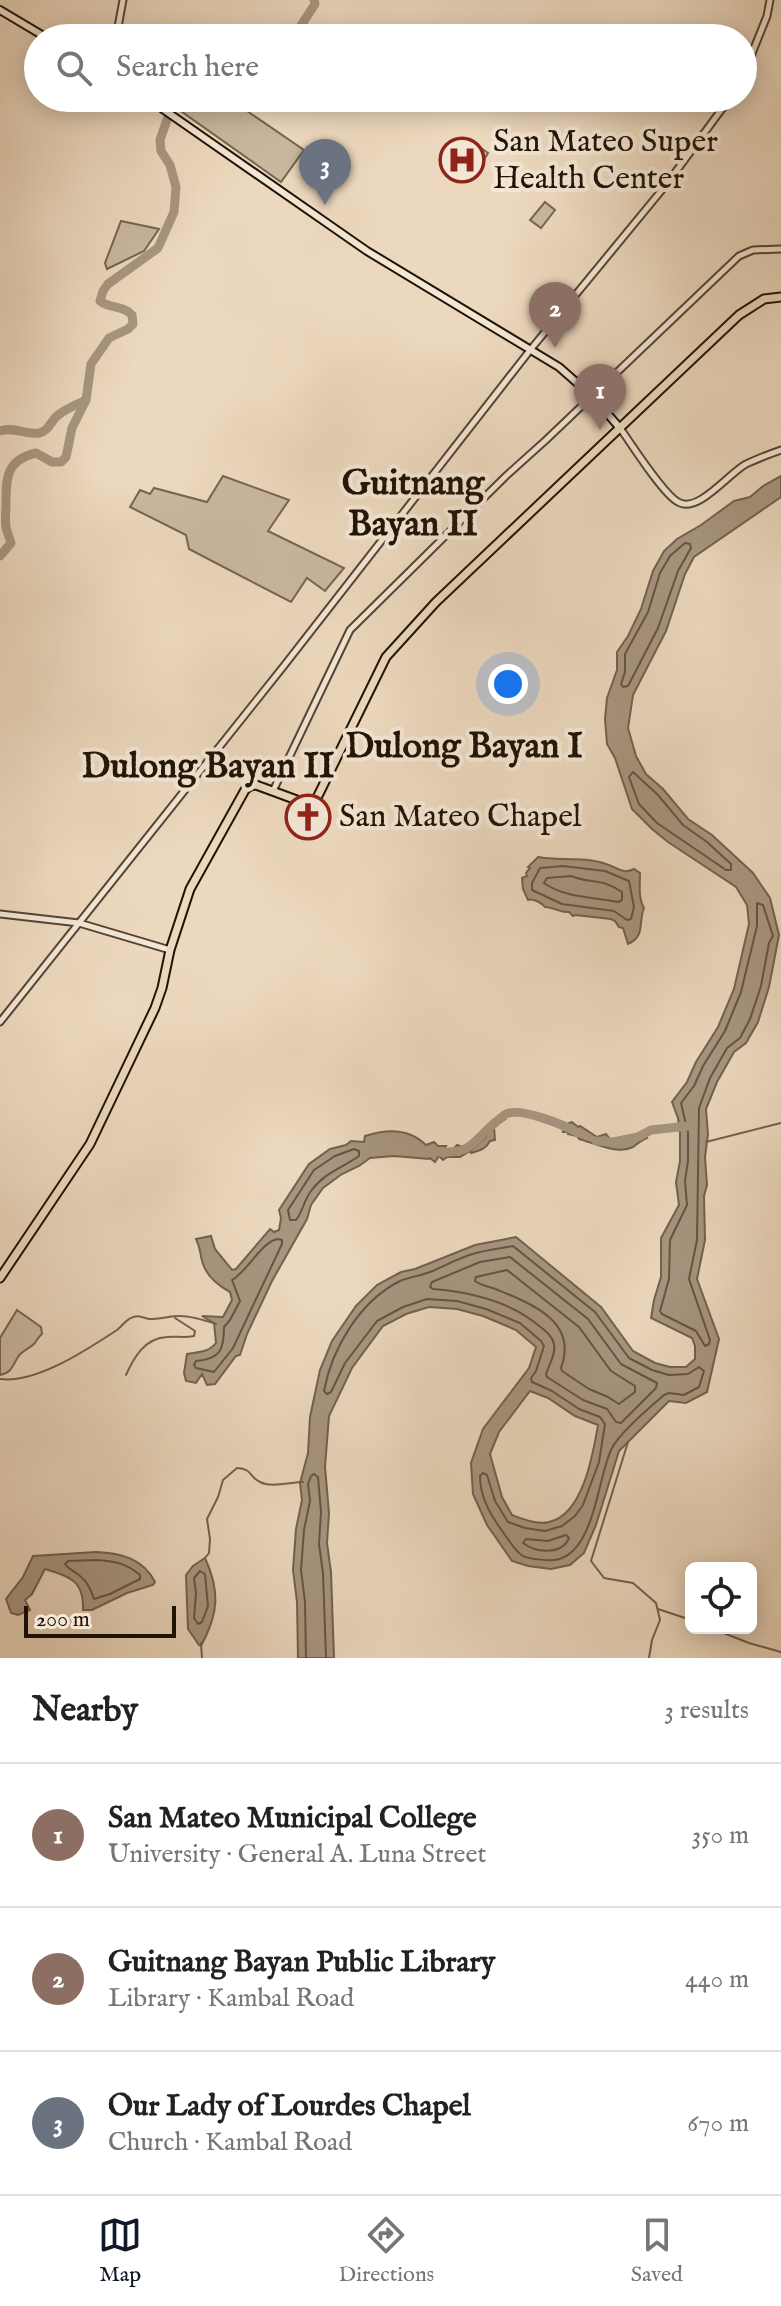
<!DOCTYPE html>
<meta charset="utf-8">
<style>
body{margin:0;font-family:"IM FELL English",serif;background:#f6f6f6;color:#222}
.controls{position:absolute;right:24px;bottom:24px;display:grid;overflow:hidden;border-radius:12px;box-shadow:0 4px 20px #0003}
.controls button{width:72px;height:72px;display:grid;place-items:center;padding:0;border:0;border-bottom:2px solid #e0e0e0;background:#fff;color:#222;font:40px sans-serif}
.scale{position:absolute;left:24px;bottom:20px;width:152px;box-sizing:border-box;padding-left:8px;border:4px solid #211304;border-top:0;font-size:22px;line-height:28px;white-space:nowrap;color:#211304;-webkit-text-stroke:6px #f3e6d5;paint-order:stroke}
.you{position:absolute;left:508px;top:684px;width:28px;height:28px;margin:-20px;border:6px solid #fff;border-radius:50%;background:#1a73e8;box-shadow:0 0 0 12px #1a73e833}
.badge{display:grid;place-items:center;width:52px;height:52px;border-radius:50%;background:#111827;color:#fff;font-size:26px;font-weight:700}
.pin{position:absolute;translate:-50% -66px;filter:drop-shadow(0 2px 4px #0008)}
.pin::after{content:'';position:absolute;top:42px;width:28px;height:24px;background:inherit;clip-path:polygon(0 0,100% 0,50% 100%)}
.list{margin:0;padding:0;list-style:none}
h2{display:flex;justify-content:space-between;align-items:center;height:104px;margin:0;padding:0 32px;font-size:34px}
h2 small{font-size:26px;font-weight:400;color:#767676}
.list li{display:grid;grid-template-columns:52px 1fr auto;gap:24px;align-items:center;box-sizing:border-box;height:144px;padding:0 32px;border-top:2px solid #e0e0e0}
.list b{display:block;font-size:30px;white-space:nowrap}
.list p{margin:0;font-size:26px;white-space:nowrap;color:#767676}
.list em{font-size:26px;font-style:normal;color:#767676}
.icon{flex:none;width:44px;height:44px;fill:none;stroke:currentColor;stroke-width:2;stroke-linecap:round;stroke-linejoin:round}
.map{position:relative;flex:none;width:781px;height:1658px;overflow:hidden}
.search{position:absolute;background:#fff;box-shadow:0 4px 20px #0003;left:24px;right:24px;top:24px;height:88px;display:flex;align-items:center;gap:20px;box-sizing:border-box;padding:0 28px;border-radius:44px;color:#767676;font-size:30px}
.sheet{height:536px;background:#fff}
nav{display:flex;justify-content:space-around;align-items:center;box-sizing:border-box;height:112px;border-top:2px solid #e0e0e0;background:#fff;font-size:22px;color:#767676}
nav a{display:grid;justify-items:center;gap:4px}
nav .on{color:#111827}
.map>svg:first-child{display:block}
.green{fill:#c9b79e;stroke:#756551;stroke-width:2}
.water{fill:#a7957f;stroke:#71614e;stroke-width:2;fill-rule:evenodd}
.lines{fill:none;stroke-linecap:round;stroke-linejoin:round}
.shore{stroke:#645442;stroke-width:2}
.stream{stroke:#71614e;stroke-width:2}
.river{stroke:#a7957f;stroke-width:9}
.tertiary-casing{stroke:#544432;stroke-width:9}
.secondary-casing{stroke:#211304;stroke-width:10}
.primary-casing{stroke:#211304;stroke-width:11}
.tertiary{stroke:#f3e6d5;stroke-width:5}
.secondary{stroke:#f3e6d5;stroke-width:6}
.primary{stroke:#ecd8be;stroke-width:7}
.labels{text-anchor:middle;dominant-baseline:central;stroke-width:8;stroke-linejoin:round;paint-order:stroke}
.poi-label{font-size:32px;fill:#211304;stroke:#f3e6d5;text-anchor:start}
.quarter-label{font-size:36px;font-weight:bold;fill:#211304;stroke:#f3e6d5}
</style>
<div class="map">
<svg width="781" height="1658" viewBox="0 0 781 1658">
<rect width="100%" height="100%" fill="#ecd8be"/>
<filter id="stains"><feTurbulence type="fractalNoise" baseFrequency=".0025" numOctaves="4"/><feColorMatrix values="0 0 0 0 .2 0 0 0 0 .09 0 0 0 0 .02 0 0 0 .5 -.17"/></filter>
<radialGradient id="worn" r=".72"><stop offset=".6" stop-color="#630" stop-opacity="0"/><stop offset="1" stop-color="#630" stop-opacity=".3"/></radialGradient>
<!-- green -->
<g class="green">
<path d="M188,98H228L304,150L281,182L178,109Z"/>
<path d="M474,143L488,153L478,170L472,165Z"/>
<path d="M545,202L555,210L541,228L530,220Z"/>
<path d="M121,221L159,229L144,251L107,269L105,263Z"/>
<path d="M223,476L289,500L268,531L344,568L325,591L307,578L291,602L189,549L186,535L130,507L140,490L150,494L154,488L207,502Z"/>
<path d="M17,1310L41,1327L42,1334C38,1337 37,1341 34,1344C29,1349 21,1351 18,1357C12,1366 12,1373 0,1375V1338Z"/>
</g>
<!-- water -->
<g class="water">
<path d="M781,476V497L694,557L685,574L666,631L633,695L628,728L636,756L646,774L663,789L688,819L712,835L753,873L770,898L779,935L769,987L758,1022L746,1043L734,1052L717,1082L706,1109L708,1134L705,1157L707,1185L704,1196L705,1240L697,1279L719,1339L707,1392L686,1403L669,1401L619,1451L596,1525L584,1553L570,1565L551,1569L528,1566L512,1561L487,1525L473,1494L471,1463L483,1429L529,1368L536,1347L516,1330L483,1316L457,1309L429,1307L406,1314L383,1326L352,1368L329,1416L325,1467L329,1513L327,1543L331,1572L334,1658H298L297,1602L293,1570L296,1529L302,1500L300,1483L308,1453L310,1417L320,1370L332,1341L356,1306L377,1285L401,1272L415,1269L475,1245L516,1237L601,1307L633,1351L655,1363L670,1367H686L695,1359V1346L692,1338L651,1318L654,1300L661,1277V1238L679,1205L676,1182L680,1161V1133L678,1118L672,1102L687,1082L696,1062L718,1027L734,989L749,924L747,905L736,887L668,842L652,829L632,809L615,758L607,744L605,719L607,698L617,670V652L628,636L641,609L653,571L664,551L677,539L701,525L734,501L750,497L763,486ZM530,1391L548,1398L575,1416L598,1425C593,1454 583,1515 549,1522C538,1525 523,1519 512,1515L502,1497L490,1454L499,1432Z"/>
<path d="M538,857C558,861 584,856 606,864C617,867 623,875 634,869L640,873C640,883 638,898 644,908C638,921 646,936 628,944L623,928L619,927L615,921L611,919L575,915L573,916L569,912C560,913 554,907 545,907C542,903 533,898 528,900L523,889L522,878L527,876L526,873L530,868L528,867Z"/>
<path d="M501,1120H504L494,1127L495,1140L490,1141C485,1150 480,1150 471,1153L470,1151L460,1157H447L443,1160L439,1156L435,1162L430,1158L429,1159L394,1156L370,1158L359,1166L342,1174L323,1188L311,1205L307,1219L272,1281L247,1334L240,1355L236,1356L215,1384L207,1385L202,1374L196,1383L186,1381L184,1373L187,1354C197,1352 208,1353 216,1343L214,1323L202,1316L223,1317L232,1300L230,1292C219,1286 207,1276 203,1264C199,1253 202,1251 196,1239L211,1236L215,1249L232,1270L236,1269L270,1229L274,1232L279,1230L281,1218L279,1210L309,1164L330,1149L346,1145L351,1141L364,1142L365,1136C386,1129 409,1128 426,1145L434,1142L438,1146H446L444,1149L449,1154L457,1145L471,1150L486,1137L492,1121L497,1123Z"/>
<path d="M572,1122L578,1127L580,1126L597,1137L606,1134L609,1138L606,1141L608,1143H615C623,1140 626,1140 634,1140L645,1134L647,1138C643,1139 637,1144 633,1147C617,1155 594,1143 579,1139L577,1136L568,1134L569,1132H562L569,1129V1123Z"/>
<path d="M96,1552C120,1553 143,1558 155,1582L153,1585L127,1593L92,1610H83C84,1581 71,1577 45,1569L32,1594L25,1600L30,1610L18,1615L11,1613L6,1599L23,1577L33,1556Z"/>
<path d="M205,1558C220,1591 219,1613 201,1646L199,1645L188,1629L186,1575L193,1566Z"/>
</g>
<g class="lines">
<!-- shore -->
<g class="shore">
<path d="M685,543L690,544L691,548L678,571L658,628L628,686L623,687L621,684L625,672V654L648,612L660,573L670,556Z"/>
<path d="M633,772L658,795L683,825L707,842L731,864V870H726L657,823L639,804L629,777Z"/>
<path d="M563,866L605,871L629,881L634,907L631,919L627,920L614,911L562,904L532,890V883L540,868Z"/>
<path d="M571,876C590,884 603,878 622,892V900L618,902C593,897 565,898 544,883L547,878Z"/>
<path d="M757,903L763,905L773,936L769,943L761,986L750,1019L740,1038L727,1048L710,1078L699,1108L697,1240L689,1279L710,1340L709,1344L705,1346L696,1331L662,1314L660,1311L669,1279L670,1240L687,1205L685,1181L688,1161V1133L681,1103L694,1086L703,1066L725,1031L741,992L757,926Z"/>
<path d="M354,1149L359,1151V1156C342,1168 324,1173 311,1191C304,1200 303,1211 296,1220H290L288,1210L314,1170L335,1156Z"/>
<path d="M278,1239L282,1240V1244L233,1348L214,1372L196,1368L194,1365L196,1361C221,1359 224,1349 224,1327L230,1320L240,1301L232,1280C248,1271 262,1241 278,1239Z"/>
<path d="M513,1246L595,1312L629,1358L652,1370L669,1375L688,1374L699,1367L704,1371L699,1387L684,1395L669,1393L664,1395C650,1407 620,1432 612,1448C596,1479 595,1566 545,1560C524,1558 522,1559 510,1542C495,1521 480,1502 480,1476L483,1473L487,1475L495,1501L508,1522L525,1528L545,1531L562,1526L575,1516L583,1505L599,1462L605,1424L600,1417L579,1409L552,1391L532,1382L531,1378L536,1371L544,1346L541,1341L520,1323L486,1309L457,1301L427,1299L403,1307L377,1321L345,1363L331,1392L327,1394L324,1391C332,1348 360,1301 400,1281C409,1277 420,1276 430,1272C445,1266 460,1257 476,1253C488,1250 501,1248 513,1246Z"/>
<path d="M510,1257L588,1319L621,1364L657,1383L656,1388L621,1423L616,1422L607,1409L583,1400L547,1377L546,1374C549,1365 556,1354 554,1344C552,1335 544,1330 538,1325C509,1301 470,1292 433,1289L430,1287L432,1282L480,1262Z"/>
<path d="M507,1270L579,1327L611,1371L635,1386V1392L619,1404L608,1397L589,1389L562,1371L561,1368C578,1322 534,1305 498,1290C490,1287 482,1286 475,1281L476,1277Z"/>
<path d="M566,1535L569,1538C562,1555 536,1553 523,1543L526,1539L548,1541Z"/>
<path d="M96,1560C114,1561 126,1563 140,1575V1579L110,1594L94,1599C91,1591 88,1582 80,1576C75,1571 69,1570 65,1564L68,1561Z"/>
<path d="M200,1571L205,1574L208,1606L202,1622L198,1624L194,1618L196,1593L194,1578Z"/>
<path d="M306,1658L305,1602L301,1570L304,1530L310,1501L308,1484L311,1476L314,1474L318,1477L321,1512L319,1544L323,1573L326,1658"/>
</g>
<!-- stream -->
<g class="stream">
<path d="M706,1142L781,1123"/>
<path d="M126,1375C134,1357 145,1338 167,1337C177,1336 184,1338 194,1336L195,1331L175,1318"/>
<path d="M0,1379C36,1384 88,1349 117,1330C122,1326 126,1320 131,1318C138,1314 143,1318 149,1319C160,1319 170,1316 180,1316C192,1316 204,1320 216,1324"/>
<path d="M628,1442L591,1561L604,1578L633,1583L656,1603L660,1620L652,1640L649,1658"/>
<path d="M205,1558L209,1553L210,1539L207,1519L218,1497L223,1480L237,1468C253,1469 249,1477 260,1482C271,1488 291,1482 303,1482"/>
<path d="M658,1609L691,1620"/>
<path d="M711,1628L749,1643L781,1652"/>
<path d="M201,1643L202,1658"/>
</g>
<!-- river -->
<g class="river">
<path d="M293,38L315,4L314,0"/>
<path d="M173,107L180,98"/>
<path d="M0,431C14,426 25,435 39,433C49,431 50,422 57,416C65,409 76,405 86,400"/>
<path d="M0,556L11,543C10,539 8,535 7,531C4,523 6,513 6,504C6,478 6,460 36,453L52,462H61L66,457L72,428L86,400L91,364L109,338L128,329L133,324L132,315C123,305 110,309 100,301L103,291L108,284L158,248L174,212L176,187L170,165L161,151L160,140L169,114"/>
<path d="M596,1141L613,1142L638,1137L651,1130L688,1126"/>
<path d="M437,1152C470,1153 469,1147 491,1126C496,1122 501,1117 506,1114C521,1107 564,1125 578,1133"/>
</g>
<!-- tertiary casing -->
<g class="tertiary-casing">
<g id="tertiary">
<path d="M116,38L123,0"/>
<path d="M743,76L767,16L770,0"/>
<path d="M620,428C632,445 663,494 678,502C698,514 729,473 746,464C757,459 769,454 781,450"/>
<path d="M273,791L350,630L506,476L546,440L739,256L753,250L781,249"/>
<path d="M0,914L79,923L170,950"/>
<path d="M0,1022L283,667L531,349L666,185L730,98"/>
</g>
</g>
<!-- secondary casing -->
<g class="secondary-casing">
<g id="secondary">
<path d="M0,10L47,38"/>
<path d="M147,98L367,251L559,367L592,396L619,427"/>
</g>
</g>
<!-- primary casing -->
<g class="primary-casing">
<path id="primary" d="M0,1278L90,1144L155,1008L162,988L170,950L190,889L245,790L250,786L256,785L313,806L386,657L436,602L739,315L764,299L781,297"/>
</g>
<!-- tertiary -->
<use href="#tertiary" class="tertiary"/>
<!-- secondary -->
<use href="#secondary" class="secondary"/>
<!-- primary -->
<use href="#primary" class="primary"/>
</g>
<!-- icons -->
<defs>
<g id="hospital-ring" transform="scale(2.3)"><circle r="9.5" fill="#f3e6d5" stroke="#8f2418" stroke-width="1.5"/><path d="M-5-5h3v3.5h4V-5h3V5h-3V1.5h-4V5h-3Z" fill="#8f2418"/></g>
<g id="church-ring" transform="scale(2.3)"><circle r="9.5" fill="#f3e6d5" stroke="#8f2418" stroke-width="1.5"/><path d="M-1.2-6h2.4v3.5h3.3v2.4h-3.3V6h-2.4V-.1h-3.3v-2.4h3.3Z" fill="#8f2418"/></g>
</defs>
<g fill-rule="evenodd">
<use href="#hospital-ring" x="462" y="160"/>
<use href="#church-ring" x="308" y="817"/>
</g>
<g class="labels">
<!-- poi labels -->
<g class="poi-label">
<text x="493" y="142">San Mateo Super<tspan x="493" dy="37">Health Center</tspan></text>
<text x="339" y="817">San Mateo Chapel</text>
</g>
<!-- quarter labels -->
<g class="quarter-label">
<text x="413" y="484">Guitnang<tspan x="413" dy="41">Bayan II</tspan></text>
<text x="464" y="747">Dulong Bayan I</text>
<text x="208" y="767">Dulong Bayan II</text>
</g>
</g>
<rect width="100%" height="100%" filter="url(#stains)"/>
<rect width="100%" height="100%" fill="url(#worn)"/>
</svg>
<div class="controls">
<button><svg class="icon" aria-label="locate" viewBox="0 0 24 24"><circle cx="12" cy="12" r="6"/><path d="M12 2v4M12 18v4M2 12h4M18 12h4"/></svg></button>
</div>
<div class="scale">200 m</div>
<div class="you"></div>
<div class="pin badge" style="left:600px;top:430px;background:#8d6e63">1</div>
<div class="pin badge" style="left:555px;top:348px;background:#8d6e63">2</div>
<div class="pin badge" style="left:325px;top:205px;background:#6b7280">3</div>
<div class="search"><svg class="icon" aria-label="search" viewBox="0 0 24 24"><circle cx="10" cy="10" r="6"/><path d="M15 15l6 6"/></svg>Search here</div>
</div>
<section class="sheet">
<h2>Nearby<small>3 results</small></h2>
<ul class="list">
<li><span class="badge" style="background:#8d6e63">1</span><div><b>San Mateo Municipal College</b><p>University · General A. Luna Street</p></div><em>350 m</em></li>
<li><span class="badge" style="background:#8d6e63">2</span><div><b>Guitnang Bayan Public Library</b><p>Library · Kambal Road</p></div><em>440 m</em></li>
<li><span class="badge" style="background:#6b7280">3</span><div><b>Our Lady of Lourdes Chapel</b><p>Church · Kambal Road</p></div><em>670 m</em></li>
</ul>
</section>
<nav>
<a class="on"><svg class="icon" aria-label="map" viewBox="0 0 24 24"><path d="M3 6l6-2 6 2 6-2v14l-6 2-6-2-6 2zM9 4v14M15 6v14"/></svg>Map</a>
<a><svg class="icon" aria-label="directions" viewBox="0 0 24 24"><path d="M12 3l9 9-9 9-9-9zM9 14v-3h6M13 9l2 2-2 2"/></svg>Directions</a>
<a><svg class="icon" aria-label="saved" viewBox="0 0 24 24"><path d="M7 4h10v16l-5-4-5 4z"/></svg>Saved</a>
</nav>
